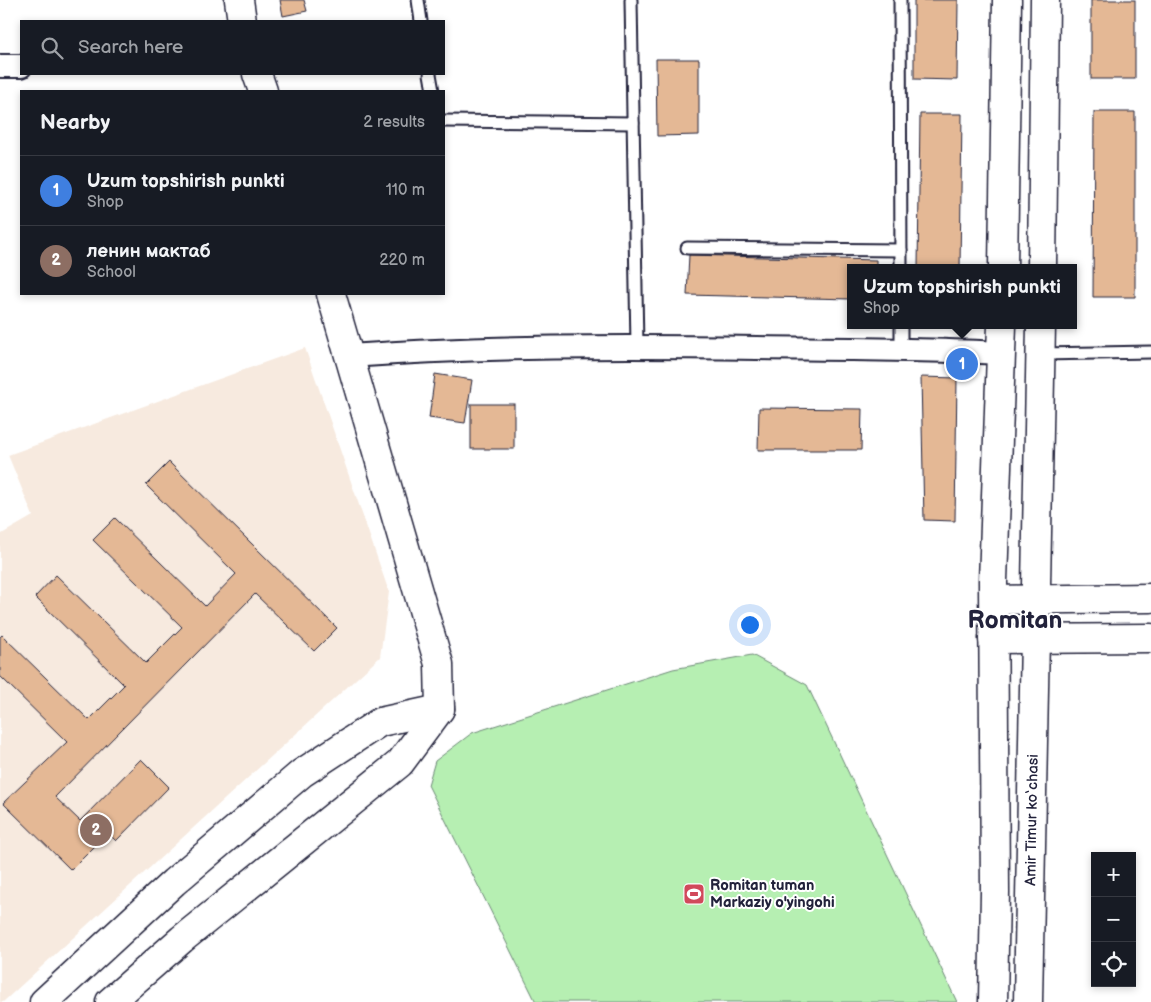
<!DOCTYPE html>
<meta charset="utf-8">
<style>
body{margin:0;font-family:"Balsamiq Sans",sans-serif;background:#20242c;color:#f1f3f6}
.controls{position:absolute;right:15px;bottom:15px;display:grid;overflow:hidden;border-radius:0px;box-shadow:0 2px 8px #0003}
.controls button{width:45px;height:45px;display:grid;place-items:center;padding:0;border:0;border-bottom:1px solid #363941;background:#171b24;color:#f1f3f6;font:25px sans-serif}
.you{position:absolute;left:749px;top:624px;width:18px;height:18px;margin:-12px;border:4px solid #fff;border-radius:50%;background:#1a73e8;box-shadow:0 0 0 8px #1a73e833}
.badge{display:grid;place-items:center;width:32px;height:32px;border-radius:50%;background:#0b8043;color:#fff;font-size:16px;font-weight:700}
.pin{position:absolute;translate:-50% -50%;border:2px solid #fff;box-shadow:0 1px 5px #0006}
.popup{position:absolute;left:847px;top:264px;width:230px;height:65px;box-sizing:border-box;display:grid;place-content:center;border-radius:0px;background:#171b24;filter:drop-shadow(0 1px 4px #0005);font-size:16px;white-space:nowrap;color:#9ea1a6}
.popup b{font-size:19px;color:#f1f3f6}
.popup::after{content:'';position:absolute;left:50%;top:100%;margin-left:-10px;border:10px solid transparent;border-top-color:#171b24}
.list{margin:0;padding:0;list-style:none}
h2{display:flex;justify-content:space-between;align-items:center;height:65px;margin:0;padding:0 20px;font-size:21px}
h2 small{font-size:16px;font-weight:400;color:#9ea1a6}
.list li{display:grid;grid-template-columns:32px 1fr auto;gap:15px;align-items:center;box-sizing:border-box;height:70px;padding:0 20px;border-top:1px solid #363941}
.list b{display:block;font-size:19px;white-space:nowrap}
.list p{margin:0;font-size:16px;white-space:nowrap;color:#9ea1a6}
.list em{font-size:16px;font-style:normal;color:#9ea1a6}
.icon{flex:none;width:28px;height:28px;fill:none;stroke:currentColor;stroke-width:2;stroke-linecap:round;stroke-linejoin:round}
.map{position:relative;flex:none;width:1151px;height:1002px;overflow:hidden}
.search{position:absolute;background:#171b24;box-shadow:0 2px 8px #0003;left:20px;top:20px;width:425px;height:55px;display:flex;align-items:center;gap:12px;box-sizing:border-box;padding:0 18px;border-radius:0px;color:#9ea1a6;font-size:19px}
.panel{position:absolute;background:#171b24;box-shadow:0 2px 8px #0003;left:20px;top:90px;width:425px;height:205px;border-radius:0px}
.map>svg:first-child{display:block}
.built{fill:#f7eadf}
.green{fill:#b6efb2;stroke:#6c8876}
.building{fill:#e4b895;stroke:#22223b}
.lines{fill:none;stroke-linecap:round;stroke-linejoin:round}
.lane-casing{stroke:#22223b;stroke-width:15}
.street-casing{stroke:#22223b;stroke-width:26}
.secondary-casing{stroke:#22223b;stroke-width:31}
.lane{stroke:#fff;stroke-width:11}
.street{stroke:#fff;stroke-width:22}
.secondary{stroke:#fff;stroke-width:28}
.labels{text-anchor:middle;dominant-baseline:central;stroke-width:4;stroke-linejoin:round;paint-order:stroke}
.street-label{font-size:15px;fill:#22223b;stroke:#fff}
.poi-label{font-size:15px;font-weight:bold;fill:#22223b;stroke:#fff;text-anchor:start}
.town-label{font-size:25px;font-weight:bold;fill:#22223b;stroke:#fff}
</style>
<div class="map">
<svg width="1151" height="1002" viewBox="0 0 1151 1002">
<rect width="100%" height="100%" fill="#fff"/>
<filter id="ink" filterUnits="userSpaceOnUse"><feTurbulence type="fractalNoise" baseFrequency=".02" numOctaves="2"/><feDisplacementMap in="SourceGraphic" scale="10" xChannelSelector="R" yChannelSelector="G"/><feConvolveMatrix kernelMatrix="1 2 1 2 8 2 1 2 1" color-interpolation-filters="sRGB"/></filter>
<g filter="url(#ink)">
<!-- built -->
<path class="built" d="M305,348L389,592L380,657L3,1002H0V535L33,516L8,455Z"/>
<!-- green -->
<path class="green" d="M752,655L807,685L957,1002H536L428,785L435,761L472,733L673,669Z"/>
<!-- building -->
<g class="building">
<path d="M280,0H304L307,11L283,16Z"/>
<path d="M914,0H958L957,80L914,79Z"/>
<rect x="1091" y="0" width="44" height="79"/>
<path d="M656,59H699V135L657,136Z"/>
<path d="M1094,112H1135V297H1093Z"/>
<path d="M920,114H962L960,268H918Z"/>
<path d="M689,255L876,260V268H851V299L687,295Z"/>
<path d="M435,374L472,380L465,423L429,418Z"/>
<path d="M921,377L957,378L955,521L924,520Z"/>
<rect x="471" y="404" width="43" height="45"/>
<path d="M759,408L862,409L861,450H758Z"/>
<path d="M169,462L337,628L314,651L255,594L55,797L80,821L141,759L169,787L116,841L108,833L71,870L3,803L67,742L0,676V637L2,635L89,720L124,685L35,597L56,575L146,663L182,627L93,540L115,518L205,606L236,574L146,485Z"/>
</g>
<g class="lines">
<!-- lane casing -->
<g class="lane-casing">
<g id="lane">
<path d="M418,0L421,21"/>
<path d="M631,0L637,346"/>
<path d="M900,0L901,268"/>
<path d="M430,74L433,91"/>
<path d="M444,121L633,123"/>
<path d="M687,248L901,250"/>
<path d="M901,325V348"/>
<path d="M1041,354L1151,352"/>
</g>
</g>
<!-- street casing -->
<g class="street-casing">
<g id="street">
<path d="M0,66H21"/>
<path d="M349,356C485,346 621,346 757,348C839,349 920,349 1002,353"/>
</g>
</g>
<!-- secondary casing -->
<g class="secondary-casing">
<g id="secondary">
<path d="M239,0L242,21"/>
<path d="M257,74L263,91"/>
<path d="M1003,268L1007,0"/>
<path d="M1042,268L1045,0"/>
<path d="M994,600L1151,598"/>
<path d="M993,639L1151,638"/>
<path d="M44,1002L174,882L302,773L380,722L440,709"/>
<path d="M110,1002L182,939L400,763L440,709L439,664L331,294"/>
<path d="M993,1002L995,892L993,581L1002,325"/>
<path id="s1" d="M1028,1002L1041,325"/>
</g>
</g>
<!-- lane -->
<use href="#lane" class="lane"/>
<!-- street -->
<use href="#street" class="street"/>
<!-- secondary -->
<use href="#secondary" class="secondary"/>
</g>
</g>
<!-- icons -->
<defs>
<g id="stadium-square" transform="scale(1.125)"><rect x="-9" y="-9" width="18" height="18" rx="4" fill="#d1495b" stroke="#fff"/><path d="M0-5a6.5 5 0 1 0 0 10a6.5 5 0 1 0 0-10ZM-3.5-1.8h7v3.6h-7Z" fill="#fff"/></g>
</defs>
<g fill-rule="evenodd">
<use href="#stadium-square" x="694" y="894"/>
</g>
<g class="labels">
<!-- street labels -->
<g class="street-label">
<text stroke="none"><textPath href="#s1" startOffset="182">Amir Timur ko‘chasi</textPath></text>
</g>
<!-- poi labels -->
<g class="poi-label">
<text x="710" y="885">Romitan tuman<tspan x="710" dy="17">Markaziy o'yingohi</tspan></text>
</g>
<!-- town labels -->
<g class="town-label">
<text x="1015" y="620">Romitan</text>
</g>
</g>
</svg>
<div class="controls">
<button>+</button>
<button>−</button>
<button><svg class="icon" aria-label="locate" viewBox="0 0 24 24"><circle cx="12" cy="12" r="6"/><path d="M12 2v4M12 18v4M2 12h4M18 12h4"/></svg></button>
</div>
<div class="you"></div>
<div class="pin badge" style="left:962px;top:364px;background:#3f7fe0">1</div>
<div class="popup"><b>Uzum topshirish punkti</b>Shop</div>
<div class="pin badge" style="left:96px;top:830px;background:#8d6e63">2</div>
<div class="search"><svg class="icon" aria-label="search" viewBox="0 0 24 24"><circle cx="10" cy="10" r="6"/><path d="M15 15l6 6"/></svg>Search here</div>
<section class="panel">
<h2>Nearby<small>2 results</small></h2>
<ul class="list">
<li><span class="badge" style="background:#3f7fe0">1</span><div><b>Uzum topshirish punkti</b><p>Shop</p></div><em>110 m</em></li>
<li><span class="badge" style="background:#8d6e63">2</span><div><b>ленин мактаб</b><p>School</p></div><em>220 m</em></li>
</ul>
</section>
</div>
